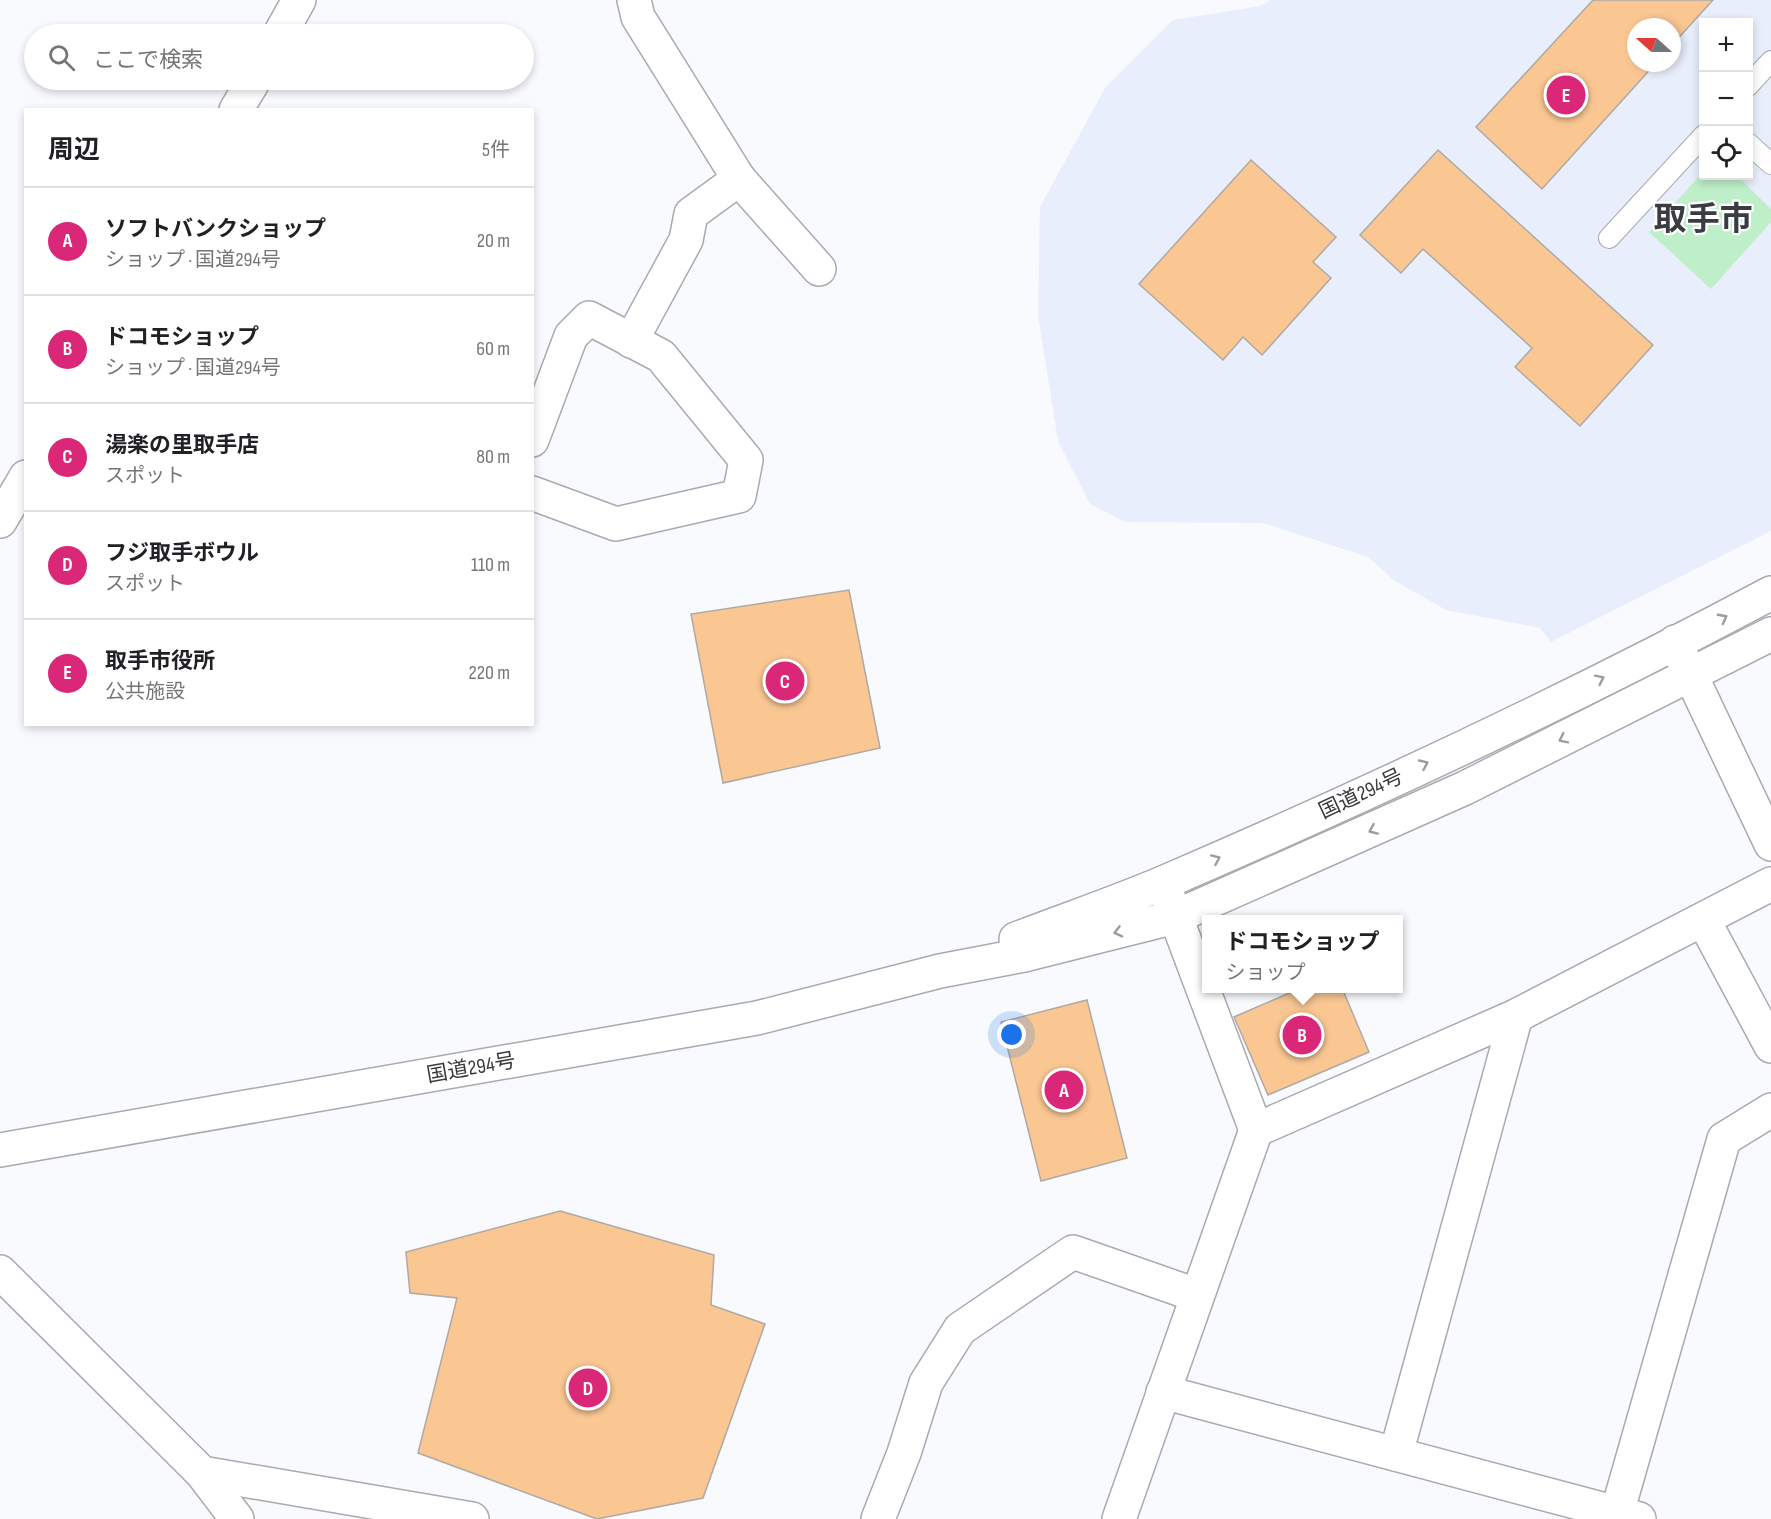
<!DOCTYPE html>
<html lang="ja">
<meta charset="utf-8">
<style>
body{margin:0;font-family:"Sofia Sans Condensed","Noto Sans JP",sans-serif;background:#f2f2f2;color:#202124}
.controls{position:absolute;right:18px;top:18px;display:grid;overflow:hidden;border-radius:0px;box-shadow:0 3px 9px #0003}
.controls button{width:54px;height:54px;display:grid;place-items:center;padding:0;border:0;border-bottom:2px solid #e0e0e0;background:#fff;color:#202124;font:30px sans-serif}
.compass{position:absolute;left:1627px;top:18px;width:54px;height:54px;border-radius:50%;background:#fff;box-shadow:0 3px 9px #0003;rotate:291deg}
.you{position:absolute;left:1012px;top:1035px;width:21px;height:21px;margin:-15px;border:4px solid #fff;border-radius:50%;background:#1a73e8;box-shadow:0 0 0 9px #1a73e833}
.badge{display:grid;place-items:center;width:39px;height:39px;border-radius:50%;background:#db2777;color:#fff;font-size:20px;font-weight:700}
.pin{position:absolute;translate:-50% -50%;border:3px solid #fff;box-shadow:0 2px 6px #0006}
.popup{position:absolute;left:1202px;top:915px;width:201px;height:78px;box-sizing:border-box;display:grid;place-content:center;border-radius:0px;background:#fff;filter:drop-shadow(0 2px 4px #0005);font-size:20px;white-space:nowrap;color:#757577}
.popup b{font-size:22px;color:#202124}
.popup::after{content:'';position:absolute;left:50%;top:100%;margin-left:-12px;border:12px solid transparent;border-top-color:#fff}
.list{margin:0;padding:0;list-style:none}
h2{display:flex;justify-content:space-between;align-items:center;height:78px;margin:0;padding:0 24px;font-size:26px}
h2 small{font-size:20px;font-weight:400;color:#757577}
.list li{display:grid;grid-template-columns:39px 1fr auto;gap:18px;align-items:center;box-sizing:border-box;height:108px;padding:0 24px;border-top:2px solid #e0e0e0}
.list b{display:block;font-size:22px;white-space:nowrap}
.list p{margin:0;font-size:20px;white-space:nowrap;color:#757577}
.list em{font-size:20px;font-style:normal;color:#757577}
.icon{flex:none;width:33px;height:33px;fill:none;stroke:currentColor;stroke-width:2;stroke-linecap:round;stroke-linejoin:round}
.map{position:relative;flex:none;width:1771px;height:1519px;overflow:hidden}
.search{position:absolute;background:#fff;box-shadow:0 3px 9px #0003;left:24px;top:24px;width:510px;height:66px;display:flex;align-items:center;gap:15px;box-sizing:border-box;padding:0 21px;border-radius:33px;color:#757577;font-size:22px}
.panel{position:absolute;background:#fff;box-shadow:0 3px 9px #0003;left:24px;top:108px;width:510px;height:618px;border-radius:0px}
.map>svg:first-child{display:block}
.built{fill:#e8eefb;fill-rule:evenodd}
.green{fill:#bfefc9}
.building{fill:#fac793;stroke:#aea9a4;stroke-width:1.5}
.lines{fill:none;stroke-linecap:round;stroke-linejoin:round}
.service-casing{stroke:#a8aab0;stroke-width:22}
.minor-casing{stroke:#a8aab0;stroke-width:36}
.trunk-casing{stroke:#a8aab0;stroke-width:36}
.service{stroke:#fff;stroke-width:20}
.minor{stroke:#fff;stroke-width:33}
.trunk{stroke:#fff;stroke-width:33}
.oneway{stroke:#9c9c9e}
.labels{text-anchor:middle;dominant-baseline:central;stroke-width:4.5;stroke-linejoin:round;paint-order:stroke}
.street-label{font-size:21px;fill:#393a3d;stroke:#fff}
.town-label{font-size:33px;font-weight:bold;fill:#3a3c40;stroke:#fff}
</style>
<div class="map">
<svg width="1771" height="1519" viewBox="0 0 1771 1519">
<rect width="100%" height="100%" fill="#f9fafe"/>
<!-- built -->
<path class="built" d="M1271,0H1771V531L1551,642L1540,628L1446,610L1395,581L1368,557L1263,523L1125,522L1090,504L1058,441L1038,315L1040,207L1105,88L1173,20L1260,6ZM1704,22H1748V176H1704ZM1636,27H1672V63H1636Z"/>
<!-- green -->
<path class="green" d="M1703,172L1704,176H1737L1771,209V222L1711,289L1649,232Z"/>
<!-- building -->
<g class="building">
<path d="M1593,0H1713L1672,45V27H1636V63H1656L1542,189L1476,127Z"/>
<path d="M1438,150L1653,345L1580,426L1515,367L1532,348L1423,249L1401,273L1360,235Z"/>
<path d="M1251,160L1336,237L1313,262L1331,278L1262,355L1243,337L1223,360L1139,284Z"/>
<path d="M849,590L880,748L723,783L691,614Z"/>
<path d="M1301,988H1342L1369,1052L1268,1095L1234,1017Z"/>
<path d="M1087,1000L1127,1158L1041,1181L1001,1022Z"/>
<path d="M560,1211L714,1255L711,1305L765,1324L703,1498L597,1519L418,1453L457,1298L410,1293L406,1252Z"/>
</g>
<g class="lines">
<!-- service casing -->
<g class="service-casing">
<g id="service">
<path d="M1748,86L1771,61"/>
<path d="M1748,143L1771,164"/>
<path d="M1609,238L1704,135"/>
</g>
</g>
<!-- minor casing -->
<g class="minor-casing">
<g id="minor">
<path d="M634,0L638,17L739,179"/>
<path d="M280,34L299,0"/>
<path d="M236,110L254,80"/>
<path d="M631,341L686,240L691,214L739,179L819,269"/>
<path d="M532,440L571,336L589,318L661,356L746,460L739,496L616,524L532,493"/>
<path d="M0,521L26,477"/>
<path d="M1675,642L1771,844"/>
<path d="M1163,883L1256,1130L1516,1016L1771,884"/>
<path d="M1704,921L1771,1046"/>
<path d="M0,1272L202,1473L237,1519"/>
<path d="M1163,1392L1639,1519"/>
<path d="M1396,1454L1516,1016"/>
<path d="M202,1473L472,1519"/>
<path d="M1617,1513L1724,1139L1771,1110"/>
<path d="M878,1519L904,1453L926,1383L960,1329L1073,1252L1196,1295"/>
<path d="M1119,1519L1256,1130"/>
</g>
</g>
<!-- trunk casing -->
<g class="trunk-casing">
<g id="trunk">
<path d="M1016,939C1065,920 1116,903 1165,882C1370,794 1574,698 1771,593"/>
<path d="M0,1150L757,1018L940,971L1024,955L1175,917L1465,788L1771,634"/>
</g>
</g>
<!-- service -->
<use href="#service" class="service"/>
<!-- minor -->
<use href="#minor" class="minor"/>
<!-- trunk -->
<use href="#trunk" class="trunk"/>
</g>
<!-- one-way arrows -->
<defs><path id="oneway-chevron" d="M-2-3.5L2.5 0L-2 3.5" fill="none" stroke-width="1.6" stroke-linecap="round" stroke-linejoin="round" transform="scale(1.5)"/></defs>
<g class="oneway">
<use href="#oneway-chevron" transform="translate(1723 618) rotate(-28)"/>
<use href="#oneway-chevron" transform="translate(1600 679) rotate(-26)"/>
<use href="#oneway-chevron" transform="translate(1563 739) rotate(154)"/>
<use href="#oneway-chevron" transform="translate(1424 764) rotate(-25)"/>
<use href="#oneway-chevron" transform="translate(1373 830) rotate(156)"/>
<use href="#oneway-chevron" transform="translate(1216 859) rotate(-24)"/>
<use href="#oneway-chevron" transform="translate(1118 932) rotate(166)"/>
</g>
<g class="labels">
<!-- street labels -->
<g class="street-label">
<text transform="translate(1361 794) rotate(-25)">国道294号</text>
<text transform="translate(471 1068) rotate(-10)">国道294号</text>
</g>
<!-- town labels -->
<g class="town-label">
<text x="1703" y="220">取手市</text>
</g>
</g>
</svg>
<div class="controls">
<button>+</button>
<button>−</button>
<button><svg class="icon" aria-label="locate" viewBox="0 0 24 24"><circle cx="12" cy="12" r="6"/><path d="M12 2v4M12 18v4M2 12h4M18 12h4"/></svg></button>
</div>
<svg class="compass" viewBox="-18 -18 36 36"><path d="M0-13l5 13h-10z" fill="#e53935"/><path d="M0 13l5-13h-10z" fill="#757577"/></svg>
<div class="you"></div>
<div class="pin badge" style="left:1064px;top:1090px">A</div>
<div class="pin badge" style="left:1302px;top:1035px">B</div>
<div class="popup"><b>ドコモショップ</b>ショップ</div>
<div class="pin badge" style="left:785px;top:681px">C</div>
<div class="pin badge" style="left:588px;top:1388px">D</div>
<div class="pin badge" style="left:1566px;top:95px">E</div>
<div class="search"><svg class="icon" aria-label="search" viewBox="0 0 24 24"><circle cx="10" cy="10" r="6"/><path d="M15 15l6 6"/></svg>ここで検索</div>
<section class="panel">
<h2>周辺<small>5件</small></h2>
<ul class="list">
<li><span class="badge">A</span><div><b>ソフトバンクショップ</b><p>ショップ · 国道294号</p></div><em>20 m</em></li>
<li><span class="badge">B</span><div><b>ドコモショップ</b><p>ショップ · 国道294号</p></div><em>60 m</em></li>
<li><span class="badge">C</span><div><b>湯楽の里取手店</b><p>スポット</p></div><em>80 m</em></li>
<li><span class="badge">D</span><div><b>フジ取手ボウル</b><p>スポット</p></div><em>110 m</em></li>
<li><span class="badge">E</span><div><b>取手市役所</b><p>公共施設</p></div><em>220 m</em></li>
</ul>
</section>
</div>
